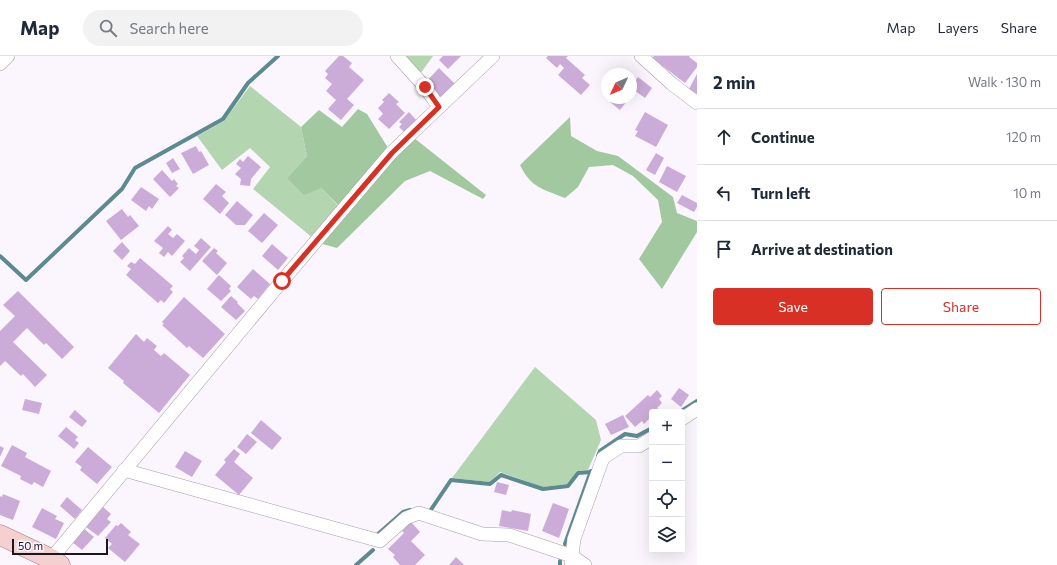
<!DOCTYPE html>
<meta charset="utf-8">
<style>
body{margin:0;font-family:Commissioner,sans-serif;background:#f2f2f3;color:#1f2937}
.controls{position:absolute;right:12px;bottom:12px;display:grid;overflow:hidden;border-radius:4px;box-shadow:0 4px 16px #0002}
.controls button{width:36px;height:36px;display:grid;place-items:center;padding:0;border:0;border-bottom:1px solid #e0e1e3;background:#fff;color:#1f2937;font:20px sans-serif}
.compass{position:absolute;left:601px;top:12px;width:36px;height:36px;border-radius:50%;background:#fff;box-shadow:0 4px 16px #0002;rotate:226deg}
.scale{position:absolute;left:12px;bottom:10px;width:96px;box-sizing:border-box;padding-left:4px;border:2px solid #1a181b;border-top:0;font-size:11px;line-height:14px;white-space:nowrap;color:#1a181b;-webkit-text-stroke:3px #fbf5fe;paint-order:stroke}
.stop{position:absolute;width:12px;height:12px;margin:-9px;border:3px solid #d93025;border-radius:50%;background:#fff}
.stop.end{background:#d93025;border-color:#fff;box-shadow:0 1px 4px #0008}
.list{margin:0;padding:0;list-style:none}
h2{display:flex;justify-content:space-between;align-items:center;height:52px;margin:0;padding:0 16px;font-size:17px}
h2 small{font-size:13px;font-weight:400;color:#747a83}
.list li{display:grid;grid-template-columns:26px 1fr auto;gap:12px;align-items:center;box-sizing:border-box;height:56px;padding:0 16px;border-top:1px solid #e0e1e3}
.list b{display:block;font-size:15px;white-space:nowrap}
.list em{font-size:13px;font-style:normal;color:#747a83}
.actions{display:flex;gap:8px;padding:12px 16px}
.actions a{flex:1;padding:9px 0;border:1px solid #d93025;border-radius:4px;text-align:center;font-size:14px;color:#d93025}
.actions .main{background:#d93025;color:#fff}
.icon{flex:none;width:22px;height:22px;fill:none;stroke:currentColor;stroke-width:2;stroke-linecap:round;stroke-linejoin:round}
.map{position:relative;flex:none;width:697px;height:509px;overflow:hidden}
header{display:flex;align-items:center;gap:24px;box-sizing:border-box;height:56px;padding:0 20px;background:#fff;border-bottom:1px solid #e0e1e3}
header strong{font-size:19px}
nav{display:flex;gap:22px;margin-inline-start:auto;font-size:14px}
.search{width:280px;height:36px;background:#f2f2f3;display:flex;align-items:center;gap:10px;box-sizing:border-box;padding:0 14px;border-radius:22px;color:#747a83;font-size:15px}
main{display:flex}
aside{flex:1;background:#fff}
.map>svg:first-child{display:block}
.green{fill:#b3d5b0}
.forest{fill:#a1c89f}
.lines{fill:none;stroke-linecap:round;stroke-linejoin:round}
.stream{stroke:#5b8b90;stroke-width:4}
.building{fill:#cbacd8}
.street-casing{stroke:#a59fa7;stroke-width:14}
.primary-casing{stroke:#a37c7c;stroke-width:21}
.street{stroke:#fff;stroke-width:13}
.primary{stroke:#f4d1d0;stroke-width:20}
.route{stroke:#d93025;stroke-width:5}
</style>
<header>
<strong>Map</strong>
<div class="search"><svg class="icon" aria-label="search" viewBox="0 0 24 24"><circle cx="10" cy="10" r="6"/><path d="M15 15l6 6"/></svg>Search here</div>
<nav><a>Map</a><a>Layers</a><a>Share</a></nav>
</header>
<main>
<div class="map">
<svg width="697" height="509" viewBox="0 0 697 509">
<rect width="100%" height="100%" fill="#fbf5fe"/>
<!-- green -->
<g class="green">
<path d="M403,0H433L420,18Z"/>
<path d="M250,30L301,71L307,100L287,122L321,132L345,157L319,187L253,133L270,111L250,92L222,114L197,80L224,65Z"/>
<path d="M535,311L596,364L601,384L588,414L577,415L567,428L543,431L500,416L490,426L452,422Z"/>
</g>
<!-- forest -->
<g class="forest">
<path d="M358,53L367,58L393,100L414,82L486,139L483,143L430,115L405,125L337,192L319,187L345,156L321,132L304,139L287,122L307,100L301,71L319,54L342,71Z"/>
<path d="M570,61L571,80L597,95L618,100L673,141L677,157L697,165V176L662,233L639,203L662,166L658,144L633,120L613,109L589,111L578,131L565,142C543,133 531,132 520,109Z"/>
</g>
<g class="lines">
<!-- stream -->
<g class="stream">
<path d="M0,200L26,224L122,133L135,112L223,63L248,27L278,0"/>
<path d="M680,356L697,345"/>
<path d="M598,400L600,395L625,378L637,380L652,372"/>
<path d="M430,455L451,424L490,428L501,419L543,433L568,430L578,417L591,416"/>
<path d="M377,479L403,456L410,454"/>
<path d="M565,488L591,415"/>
<path d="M560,505V509"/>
<path d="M356,509L373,494"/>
</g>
</g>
<!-- building -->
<g class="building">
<path d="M339,0H343L352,7L349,11L364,24L347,43L354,49L341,64L328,53L336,44L326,35L332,28L325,22L328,18L325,15Z"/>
<path d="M443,0H461L448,13L439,4Z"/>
<path d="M548,0H568L566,2L585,19L582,22L590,29L581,39L558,19L564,12L560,8L557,12L546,2Z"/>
<path d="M654,0H690L689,1L697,7V11L685,27L652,2Z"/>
<path d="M439,12L456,29L442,43L426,26Z"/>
<path d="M697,18V38L689,33Z"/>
<path d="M638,21L652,32L645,42L631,32V30Z"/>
<path d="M389,37L399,46L396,48L405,57L389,73L378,63L383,58L378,52L384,46L382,44Z"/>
<path d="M613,42H622L627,45L620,54L610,46Z"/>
<path d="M409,56L418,66L409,75L407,73L404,76L399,71L402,68L399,66Z"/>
<path d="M645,56L668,69L656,91L635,80L638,75L635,74Z"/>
<path d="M196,90L199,96L201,95L209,109L193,118L181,97Z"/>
<path d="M656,97L664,102L655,119L646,114Z"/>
<path d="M248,100L261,111L251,123L250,130L240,129L241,123L235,118L241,112L236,108L240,103L243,106Z"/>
<path d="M173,102L180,113L172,117L166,107Z"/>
<path d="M667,110L686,120L677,136L659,126Z"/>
<path d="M162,114L172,125L174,123L178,128L176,130L179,132L170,141L153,123Z"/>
<path d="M216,128L226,136L222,140L229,147L220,158L203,143Z"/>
<path d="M141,131L159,143L152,153L149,150L146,155L131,144Z"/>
<path d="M682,139L697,147V151L694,156L677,147Z"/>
<path d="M237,145L253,159L245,169H236L225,159Z"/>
<path d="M122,153L128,161L130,159L139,170L121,184L106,165Z"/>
<path d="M264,157L278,169L262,187L248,175Z"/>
<path d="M168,170L172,174L168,178L173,182L177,178L185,185L172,200L168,196L164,201L159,197L163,192L154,185Z"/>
<path d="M201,182L211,191L190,215L180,206L184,202L182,200L189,192L196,198L199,194L194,190Z"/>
<path d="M122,186L130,195L122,204L113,195Z"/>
<path d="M272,188L288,202L278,214L262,200Z"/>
<path d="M214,192L218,195L216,197L227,207L217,219L202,205Z"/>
<path d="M140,202L173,230L170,233L173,236L164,247L161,244L158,247L126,219L131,213L127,210L131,206L135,208Z"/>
<path d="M253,213L270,228L258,243L254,240L251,243L237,231Z"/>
<path d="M219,219L231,230L229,233L231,235L221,245L207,233Z"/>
<path d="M18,235L74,291L62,303L46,287L44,289L27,272L13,286L47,319L35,331L23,318L21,320L5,305L0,310V275L15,260L3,249Z"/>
<path d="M231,240L238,246L237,247L245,255L236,264L221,251Z"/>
<path d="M184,241L225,278L203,302L189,290L187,292L162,269L164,268L162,266Z"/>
<path d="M136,278L144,286L147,282L157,290L154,294L161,300L164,297L190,319L159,357L123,327L124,325L108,312Z"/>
<path d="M679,332L689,339L681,351L671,343Z"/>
<path d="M657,334L662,340L659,343L662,347L657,352L659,354L656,356H652V360L644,368L642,365L635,371L625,360L648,339L650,341Z"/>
<path d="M25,343L42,347L39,358L22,354Z"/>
<path d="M75,354L87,365L82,371L69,361Z"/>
<path d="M623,359L629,371L611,379L605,368Z"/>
<path d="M261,364L282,382L272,394L251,377Z"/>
<path d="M66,371L78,381L75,384L79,387L74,393L58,380Z"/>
<path d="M247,378L257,386L246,398L237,391Z"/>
<path d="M12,389L27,397L25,401L51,415L43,431L34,426L32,429L20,423L21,420L1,410Z"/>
<path d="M0,390L4,392L0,401Z"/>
<path d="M88,391L112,411L97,428L80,414L82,411L75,406Z"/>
<path d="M234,393L240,398L234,406L253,422L239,439L215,419L226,406L224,404Z"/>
<path d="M185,395L202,405L192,421L175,411Z"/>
<path d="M497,426L509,429L506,439L494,436Z"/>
<path d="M3,438L20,445L13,464L0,459V440L2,441Z"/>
<path d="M67,441L82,454L75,463L60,450Z"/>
<path d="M553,447L569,453L559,482L542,475Z"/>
<path d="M103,451L111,458L107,463L111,466L98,480L86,471Z"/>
<path d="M42,452L57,460L55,463L64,467L56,483L32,471Z"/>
<path d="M502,454L511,456L512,454L531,458L528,475L499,470Z"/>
<path d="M411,466L420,476L411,485L425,499L415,509H400L393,501L395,499L388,493L404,477L402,475Z"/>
<path d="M121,467L131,476L128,479L140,488L125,506L108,492L112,488L105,482L116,469L118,470Z"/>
<path d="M83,472L94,481L82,494L72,486Z"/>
<path d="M456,501L464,509H449Z"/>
</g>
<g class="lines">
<!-- street casing -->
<g class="street-casing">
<g id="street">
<path d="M397,0L425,31L439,51"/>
<path d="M641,0L672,28L697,47"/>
<path d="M0,8L8,0"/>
<path d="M682,363L697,353"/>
<path d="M124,414L380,485L406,462L419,457L482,478L509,479L572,500L585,509"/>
<path d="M51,503L277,231L391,97L493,0"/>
<path d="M571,508L574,483L603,402L621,390H639L652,382"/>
</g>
</g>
<!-- primary casing -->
<g class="primary-casing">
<path id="primary" d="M0,479L51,503L60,509"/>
</g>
<!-- street -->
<use href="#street" class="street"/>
<!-- primary -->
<use href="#primary" class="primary"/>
</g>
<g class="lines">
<!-- route -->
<path class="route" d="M282,225L392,97L439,51L425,31"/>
</g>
</svg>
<div class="controls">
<button>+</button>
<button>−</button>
<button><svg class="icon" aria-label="locate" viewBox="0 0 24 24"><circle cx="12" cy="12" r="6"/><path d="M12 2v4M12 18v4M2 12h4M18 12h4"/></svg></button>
<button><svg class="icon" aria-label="layers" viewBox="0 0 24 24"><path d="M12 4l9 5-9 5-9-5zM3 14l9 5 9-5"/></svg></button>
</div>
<svg class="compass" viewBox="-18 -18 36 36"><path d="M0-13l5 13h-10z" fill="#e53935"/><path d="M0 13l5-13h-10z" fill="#747a83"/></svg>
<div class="scale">50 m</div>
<div class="stop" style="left:282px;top:225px"></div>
<div class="stop end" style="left:425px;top:31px"></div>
</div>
<aside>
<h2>2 min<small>Walk · 130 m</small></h2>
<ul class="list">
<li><svg class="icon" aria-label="ahead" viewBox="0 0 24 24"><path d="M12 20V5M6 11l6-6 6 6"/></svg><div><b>Continue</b></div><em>120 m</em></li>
<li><svg class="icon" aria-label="left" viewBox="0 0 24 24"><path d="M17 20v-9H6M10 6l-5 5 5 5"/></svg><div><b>Turn left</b></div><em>10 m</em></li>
<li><svg class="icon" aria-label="arrive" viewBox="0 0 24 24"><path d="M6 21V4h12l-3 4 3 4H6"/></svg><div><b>Arrive at destination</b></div></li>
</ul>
<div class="actions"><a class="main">Save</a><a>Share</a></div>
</aside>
</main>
